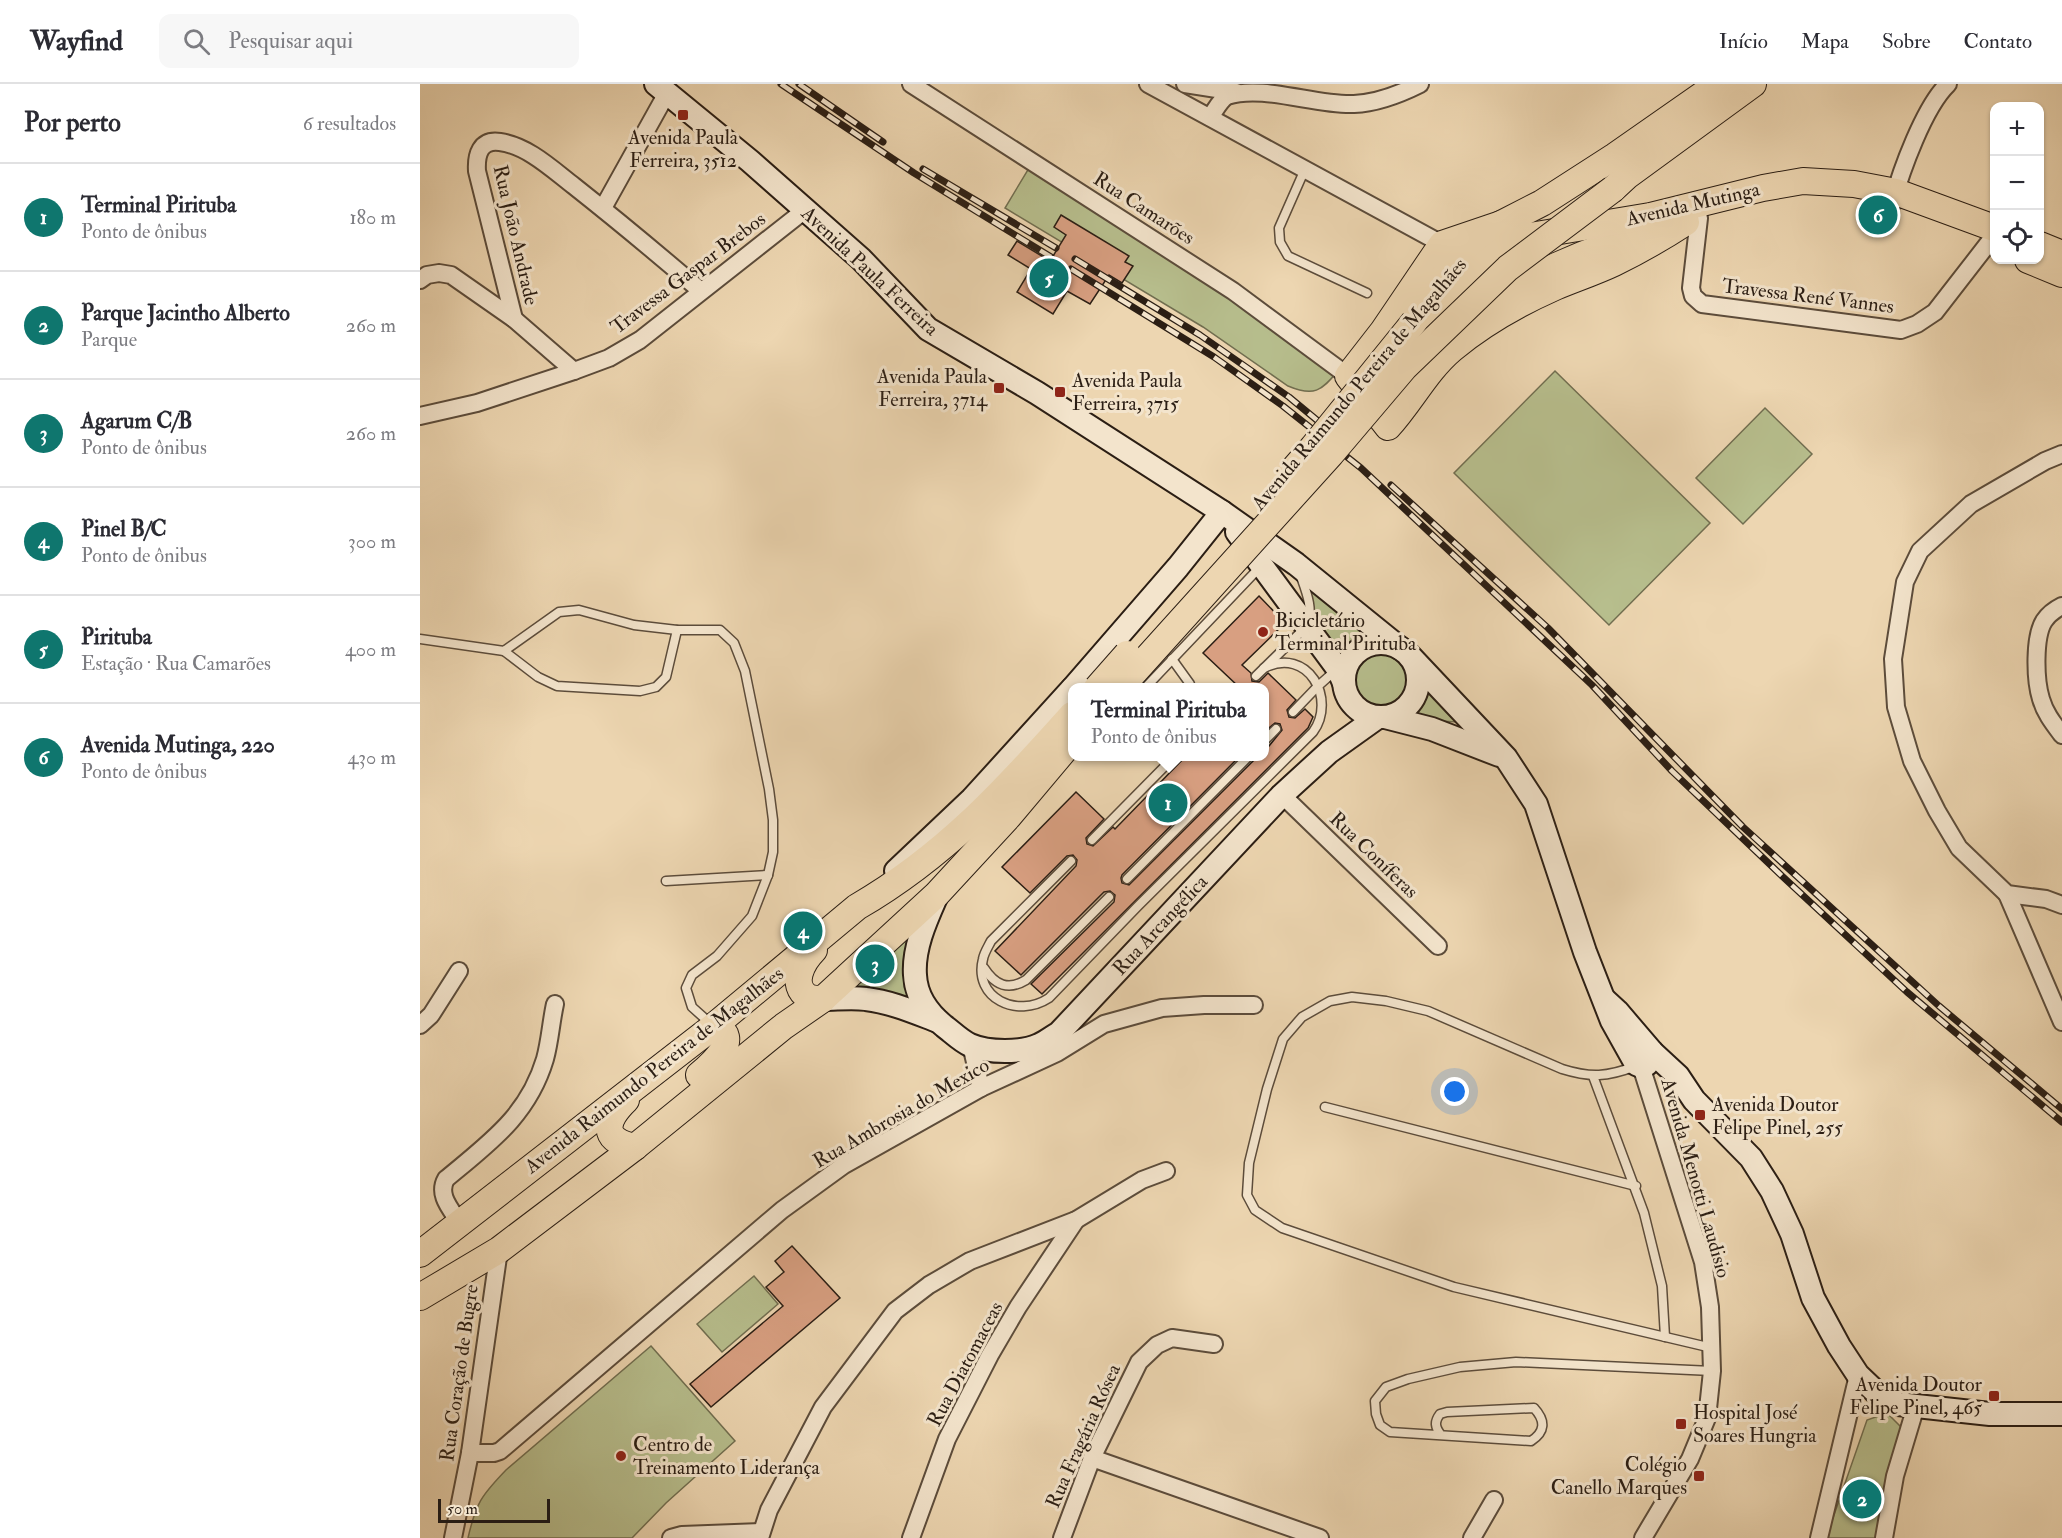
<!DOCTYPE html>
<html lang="pt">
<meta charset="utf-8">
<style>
body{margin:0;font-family:"IM FELL Double Pica",serif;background:#f7f7f7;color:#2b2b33}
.controls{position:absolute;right:18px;top:18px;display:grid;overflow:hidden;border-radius:12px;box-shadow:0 2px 4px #0004}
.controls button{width:54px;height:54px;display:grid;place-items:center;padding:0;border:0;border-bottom:2px solid #e1e1e2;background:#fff;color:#2b2b33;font:30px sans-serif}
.scale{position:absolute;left:18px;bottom:15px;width:112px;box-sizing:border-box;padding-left:6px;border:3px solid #2b1e14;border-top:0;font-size:16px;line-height:21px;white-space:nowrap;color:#2b1e14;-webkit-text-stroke:4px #f3e4cc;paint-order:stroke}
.you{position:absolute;left:1035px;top:1008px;width:21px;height:21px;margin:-15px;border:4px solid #fff;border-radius:50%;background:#1a73e8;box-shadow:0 0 0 9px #1a73e833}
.badge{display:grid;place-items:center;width:39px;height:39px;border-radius:50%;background:#0f766e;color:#fff;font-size:20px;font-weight:700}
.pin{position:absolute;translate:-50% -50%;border:3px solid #fff;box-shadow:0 2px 6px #0006}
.popup{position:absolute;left:648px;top:599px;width:201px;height:78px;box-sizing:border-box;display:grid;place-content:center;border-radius:12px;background:#fff;filter:drop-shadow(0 2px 4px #0005);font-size:20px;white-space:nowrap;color:#7c7c81}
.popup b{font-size:22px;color:#2b2b33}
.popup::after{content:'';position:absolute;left:50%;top:100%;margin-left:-12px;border:12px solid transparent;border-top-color:#fff}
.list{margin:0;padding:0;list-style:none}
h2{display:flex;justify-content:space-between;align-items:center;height:78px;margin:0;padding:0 24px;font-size:26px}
h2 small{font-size:20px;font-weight:400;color:#7c7c81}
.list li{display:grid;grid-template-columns:39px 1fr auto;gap:18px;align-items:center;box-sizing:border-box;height:108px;padding:0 24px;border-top:2px solid #e1e1e2}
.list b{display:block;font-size:22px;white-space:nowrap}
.list p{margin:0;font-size:20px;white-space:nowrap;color:#7c7c81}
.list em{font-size:20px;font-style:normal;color:#7c7c81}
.icon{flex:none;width:33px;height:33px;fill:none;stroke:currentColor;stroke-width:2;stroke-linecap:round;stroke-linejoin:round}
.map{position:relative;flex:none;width:1642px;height:1454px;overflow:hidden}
header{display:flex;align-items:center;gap:36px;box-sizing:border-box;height:84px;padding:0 30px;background:#fff;border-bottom:2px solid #e1e1e2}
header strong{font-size:28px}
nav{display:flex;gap:33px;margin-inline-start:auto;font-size:21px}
.search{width:420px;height:54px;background:#f7f7f7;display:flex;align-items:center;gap:15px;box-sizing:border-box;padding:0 21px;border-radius:12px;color:#7c7c81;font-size:22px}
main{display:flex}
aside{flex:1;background:#fff}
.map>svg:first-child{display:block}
.green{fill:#b7be8d;stroke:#716e50;stroke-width:1.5}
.building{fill:#d89f81;stroke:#2b1e14;stroke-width:1.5}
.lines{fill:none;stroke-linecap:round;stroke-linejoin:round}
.lane-casing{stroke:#5c4c3b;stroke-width:11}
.street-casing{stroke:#5c4c3b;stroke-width:20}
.secondary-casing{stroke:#2b1e14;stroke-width:26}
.primary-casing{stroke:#2b1e14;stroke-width:28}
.lane{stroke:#f3e4cc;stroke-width:8}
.street{stroke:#f3e4cc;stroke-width:16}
.secondary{stroke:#f3e4cc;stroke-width:22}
.primary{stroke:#edd6b1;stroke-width:26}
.rail-casing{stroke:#2b1e14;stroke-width:7}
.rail{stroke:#f3e4cc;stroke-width:4.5;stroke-dasharray:14;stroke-linecap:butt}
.primary-bridge-casing{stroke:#2b1e14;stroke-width:28;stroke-linecap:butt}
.primary-bridge{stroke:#edd6b1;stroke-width:26}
.poi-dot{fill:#8f2418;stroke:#f3e4cc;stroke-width:2}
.labels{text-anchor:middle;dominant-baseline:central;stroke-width:6;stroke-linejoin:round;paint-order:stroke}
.poi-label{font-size:20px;fill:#2b1e14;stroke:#f3e4cc;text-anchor:start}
.street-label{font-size:20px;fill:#2b1e14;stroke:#f3e4cc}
</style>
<header>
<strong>Wayfind</strong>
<div class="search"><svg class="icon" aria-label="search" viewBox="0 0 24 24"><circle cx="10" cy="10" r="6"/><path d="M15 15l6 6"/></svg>Pesquisar aqui</div>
<nav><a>Início</a><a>Mapa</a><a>Sobre</a><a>Contato</a></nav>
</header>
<main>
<aside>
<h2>Por perto<small>6 resultados</small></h2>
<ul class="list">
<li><span class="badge">1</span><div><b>Terminal Pirituba</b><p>Ponto de ônibus</p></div><em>180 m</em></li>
<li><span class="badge">2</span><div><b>Parque Jacintho Alberto</b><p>Parque</p></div><em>260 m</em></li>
<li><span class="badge">3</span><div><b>Agarum C/B</b><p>Ponto de ônibus</p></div><em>260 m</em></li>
<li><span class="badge">4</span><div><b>Pinel B/C</b><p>Ponto de ônibus</p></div><em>300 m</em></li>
<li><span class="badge">5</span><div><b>Pirituba</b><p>Estação · Rua Camarões</p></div><em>400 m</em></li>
<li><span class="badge">6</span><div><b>Avenida Mutinga, 220</b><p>Ponto de ônibus</p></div><em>430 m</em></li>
</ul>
</aside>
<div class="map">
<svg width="1642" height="1454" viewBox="0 0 1642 1454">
<rect width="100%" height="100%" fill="#edd6b1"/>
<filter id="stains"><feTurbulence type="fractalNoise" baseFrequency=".00333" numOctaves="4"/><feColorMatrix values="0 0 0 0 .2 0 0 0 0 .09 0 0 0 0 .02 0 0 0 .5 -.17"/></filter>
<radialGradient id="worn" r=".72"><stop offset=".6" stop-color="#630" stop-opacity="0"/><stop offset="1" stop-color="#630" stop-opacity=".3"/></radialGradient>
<!-- green -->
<g class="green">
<path d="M609,84L810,214L918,287C901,307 894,313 868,302L783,243L585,124Z"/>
<path d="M1135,287L1290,439L1189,541L1034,389Z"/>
<path d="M1345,324L1392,370L1323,440L1276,394Z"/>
<path d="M887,503L960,556C941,558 931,569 918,581L890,541Z"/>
<circle cx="961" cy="598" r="29"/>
<path d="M1001,588L1036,638L976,634C994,622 1007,611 1001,588Z"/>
<path d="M502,829L499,921L426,909Z"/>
<path d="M334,1192L358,1220L302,1268L277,1240Z"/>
<path d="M231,1262L315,1357L246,1419L212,1454H48C56,1419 61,1412 86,1386Z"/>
<path d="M1467,1329L1482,1344L1456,1454H1406L1447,1336Z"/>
</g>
<!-- building -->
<g class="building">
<path d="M641,131L709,172L705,178L713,182L702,199L689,191L670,220L647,207L633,230L597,208L611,185L588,171L597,157L630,177L646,151L634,143Z"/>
<path d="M839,512L865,539L822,581L831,589L832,597L839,598L848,589L876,616L867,626L869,633L875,634L885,625L893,633L888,644L622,910L611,900L694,818L695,811L690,807L684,808L601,891L575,867L656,782L657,776L653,771L647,772L610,809L582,783L656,708L684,735L666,754L667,760L673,762L693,743L695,745L766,672H820L702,791L701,794L702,799L709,801L834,676L835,672H844V663L849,662L862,646L860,640L855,639L844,648V603H819L783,569Z"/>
<path d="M372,1162L420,1214L291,1323L270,1300L363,1222L346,1203L364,1188L355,1177Z"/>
</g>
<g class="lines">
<!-- lane casing -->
<g class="lane-casing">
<g id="lane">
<path d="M885,85L859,144L860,158L868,172L947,209"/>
<path d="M0,555L84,567L139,528L159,526L214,541L257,546H300L314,559L325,587L349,705L353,736V768L348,791L332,832L297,872L272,891L266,904L272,923L291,940"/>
<path d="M84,567L118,593L137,602L220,607L236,603L246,593L257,546"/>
<path d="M752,575L770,600L768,604"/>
<path d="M836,592L887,542C894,525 886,507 880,490"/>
<path d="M725,604L840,483"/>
<path d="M873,628L898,602L933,571"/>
<path d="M844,657L856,645"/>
<path d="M672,756L755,672"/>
<path d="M651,777L571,857C568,863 564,869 563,875C553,914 597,935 629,914L718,822L893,648C917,615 888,562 844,584"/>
<path d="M707,795L829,672"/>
<path d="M246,797L348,791"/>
<path d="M564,884C575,901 588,907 606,896L689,813"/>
<path d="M1216,982C1187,993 1171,994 1142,985L1008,927L966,917L932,913L910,917L882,933L863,955L847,1005L829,1079L827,1111L835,1126L862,1144L1034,1203L1292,1264"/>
<path d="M1173,992L1224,1129L1242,1202L1245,1253"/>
<path d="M905,1023L1216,1102"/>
<path d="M1021,1351C1015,1343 1014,1338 1020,1330L1027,1328L1114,1324C1126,1337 1125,1348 1111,1357L970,1348L960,1341L956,1330L955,1317L966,1303L988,1295L1040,1283L1096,1278L1292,1287"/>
</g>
</g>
<!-- street casing -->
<g class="street-casing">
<g id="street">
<path d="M491,0L813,207L928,292"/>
<path d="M728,0L1022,160"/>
<path d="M765,0L816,8"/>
<path d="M790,33C795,27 800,16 807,12C843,0 896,22 934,20C958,19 980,10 1000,0"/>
<path d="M1472,120C1481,87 1504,23 1528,0"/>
<path d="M183,124L247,9"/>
<path d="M1279,134L1271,204L1273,212L1282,220L1481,246L1497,240L1515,228L1574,152"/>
<path d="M0,196L7,191L19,189L31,191L94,235L154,287"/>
<path d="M94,235L57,87C56,71 60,55 80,58C108,62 132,85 154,102C197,136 239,171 281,207"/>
<path d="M0,332L57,319L154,287L189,274L220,256L385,126"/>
<path d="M1642,370L1625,377L1551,420L1500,467L1485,498L1473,575L1476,623L1492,677L1517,727L1539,764L1587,810L1626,815L1642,821"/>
<path d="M1642,522C1636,525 1628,531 1624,537C1614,553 1615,596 1621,615C1625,629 1633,639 1642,651"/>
<path d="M862,711L1018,862"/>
<path d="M1587,810L1642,938"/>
<path d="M0,941L11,931L39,887"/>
<path d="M551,961L561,1004"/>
<path d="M1221,982L1283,1178L1290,1223L1292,1287L1287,1334L1270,1375L1223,1454"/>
<path d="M39,1138C31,1125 17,1111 26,1095C69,1059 108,1032 125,975C130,957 131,938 135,920"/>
<path d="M50,1369H74L80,1367L362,1126L424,1081L561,1004L637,969L684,940L742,924L784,921H834"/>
<path d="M672,1374L900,1454"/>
<path d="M33,1454L50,1369L79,1166"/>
<path d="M251,1454L262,1451L341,1448"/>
<path d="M340,1454L349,1426L403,1323L475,1227L509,1201L550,1177L656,1136L722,1096L746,1087"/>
<path d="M491,1454L527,1355L570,1271L598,1223L656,1136"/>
<path d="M642,1454L672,1374L719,1278L737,1261L752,1254L794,1260"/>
<path d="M1052,1454L1074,1416"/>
<path d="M1399,1454L1438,1291"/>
<path d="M1464,1454L1475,1392L1496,1322"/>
</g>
</g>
<!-- secondary casing -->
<g class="secondary-casing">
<g id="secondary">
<path d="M236,0L330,77L441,175L508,245L617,309L802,428L876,480L981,565"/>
<path d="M817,448L918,585L924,599"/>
<circle cx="961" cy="596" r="37"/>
<path d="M989,571L1086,674L1116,720L1165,868L1192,937L1216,980L1221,982L1227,980L1232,968"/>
<path d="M653,604L758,483L802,428"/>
<path d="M965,633L1012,645L1079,671"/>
<path d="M476,787L552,715L652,605"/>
<path d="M517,811C506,836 493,864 495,891C496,913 508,929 524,942C532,948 541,957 550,961C568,969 602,969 619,961C626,958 632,953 639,949L862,711L909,668L958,633"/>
<path d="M403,915C417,915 432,913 446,915C471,918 494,928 518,937"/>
<path d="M1185,916L1197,927L1232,968L1258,992L1274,1016L1331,1074L1352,1107L1372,1150L1393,1214L1419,1262L1438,1291L1459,1311L1478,1320L1570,1330H1642"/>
</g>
</g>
<!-- primary casing -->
<g class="primary-casing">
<g id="primary">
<path d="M1193,105L1207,92L1333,0"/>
<path d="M1081,140L1022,160L963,247L928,292L968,343C991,318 1006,287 1032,265C1062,240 1099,219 1135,203C1154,195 1175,188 1194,179C1219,167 1243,153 1266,138"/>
<path d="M1620,161L1642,170"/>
<path d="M1608,176L1642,190"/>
<path d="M1009,215L1023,193L1040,176L1081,140L1122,119L1195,72L1298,0"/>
<path d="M1050,226C1111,193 1162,166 1230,148"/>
<path d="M994,238L1090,160L1110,152L1230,132L1343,104L1383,97L1434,100L1476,108L1574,144"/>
<path d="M394,866C383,877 369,901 388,913C392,915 399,915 403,915"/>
<path d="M279,991C291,981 324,953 294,942"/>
<path d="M206,1016C185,1036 180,1056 215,1063"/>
<path d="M0,1170L294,942L437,823C525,772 585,706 652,631"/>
<path d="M0,1213L79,1166L215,1063L364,942L403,915L517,810L589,732L652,657"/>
</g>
</g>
<!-- lane -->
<use href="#lane" class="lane"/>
<!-- street -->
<use href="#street" class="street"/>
<!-- secondary -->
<use href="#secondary" class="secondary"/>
<!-- primary -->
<use href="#primary" class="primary"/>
<!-- rail casing -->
<g class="rail-casing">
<g id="rail">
<path d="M361,0L494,89L631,173"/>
<path d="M379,0L463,58"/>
<path d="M503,85L636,164"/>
<path d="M655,175L780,251L869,313L927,361"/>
<path d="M651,185L794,273L863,322L941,384L1172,601L1252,687L1362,792L1487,908L1642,1038"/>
<path d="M971,401L1128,544L1323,743L1519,922L1642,1025"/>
</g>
</g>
<!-- rail -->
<use href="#rail" class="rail"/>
<!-- primary-bridge casing -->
<g class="primary-bridge-casing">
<g id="primary-bridge">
<path d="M872,387L893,363L994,238"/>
<path d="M677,604L707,570"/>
<path d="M700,604L911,370L984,284L1088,184L1193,105"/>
</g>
</g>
<!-- primary-bridge -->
<use href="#primary-bridge" class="primary-bridge"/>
</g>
<!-- markers -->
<g class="poi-dot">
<rect x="257" y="25" width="12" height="12" rx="3"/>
<rect x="573" y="298" width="12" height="12" rx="3"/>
<rect x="634" y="302" width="12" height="12" rx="3"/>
<circle cx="843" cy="548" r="6"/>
<rect x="1274" y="1025" width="12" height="12" rx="3"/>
<rect x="1568" y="1306" width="12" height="12" rx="3"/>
<rect x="1255" y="1334" width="12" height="12" rx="3"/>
<circle cx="201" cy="1372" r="6"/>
<rect x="1273" y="1386" width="12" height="12" rx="3"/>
</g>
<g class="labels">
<!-- poi labels -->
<g class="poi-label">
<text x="263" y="53" text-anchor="middle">Avenida Paula<tspan x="263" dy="23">Ferreira, 3512</tspan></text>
<text x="567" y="292" text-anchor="end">Avenida Paula<tspan x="567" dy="23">Ferreira, 3714</tspan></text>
<text x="652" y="296">Avenida Paula<tspan x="652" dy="23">Ferreira, 3715</tspan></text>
<text x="855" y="536">Bicicletário<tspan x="855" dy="23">Terminal Pirituba</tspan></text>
<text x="1292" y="1020">Avenida Doutor<tspan x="1292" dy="23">Felipe Pinel, 255</tspan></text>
<text x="1562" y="1300" text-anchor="end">Avenida Doutor<tspan x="1562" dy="23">Felipe Pinel, 465</tspan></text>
<text x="1273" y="1328">Hospital José<tspan x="1273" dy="23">Soares Hungria</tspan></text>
<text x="213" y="1360">Centro de<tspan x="213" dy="23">Treinamento Liderança</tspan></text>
<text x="1267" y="1380" text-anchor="end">Colégio<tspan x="1267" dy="23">Canello Marques</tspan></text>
</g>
<!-- street labels -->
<g class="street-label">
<text transform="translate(1273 120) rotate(-13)">Avenida Mutinga</text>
<text transform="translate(724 124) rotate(33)">Rua Camarões</text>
<text transform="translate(96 151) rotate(77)">Rua João Andrade</text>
<text transform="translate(450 187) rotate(43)">Avenida Paula Ferreira</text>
<text transform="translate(268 189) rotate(-37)">Travessa Gaspar Brebos</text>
<text transform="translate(1388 212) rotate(7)">Travessa René Vannes</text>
<text transform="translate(939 300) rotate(-50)">Avenida Raimundo Pereira de Magalhães</text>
<text transform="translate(954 771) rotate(44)">Rua Coníferas</text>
<text transform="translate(740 841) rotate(-47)">Rua Arcangélica</text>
<text transform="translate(234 986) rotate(-38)">Avenida Raimundo Pereira de Magalhães</text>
<text transform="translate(481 1029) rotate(-30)">Rua Ambrosia do Mexico</text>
<text transform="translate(1276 1094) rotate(74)">Avenida Menotti Laudisio</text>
<text transform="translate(545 1280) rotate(-62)">Rua Diatomaceas</text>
<text transform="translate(39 1289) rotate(-82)">Rua Coração de Bugre</text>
<text transform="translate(663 1352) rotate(-66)">Rua Fragária Rósea</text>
</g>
</g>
<rect width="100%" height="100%" filter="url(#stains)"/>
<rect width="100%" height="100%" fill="url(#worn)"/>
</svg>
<div class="controls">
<button>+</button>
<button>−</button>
<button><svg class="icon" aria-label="locate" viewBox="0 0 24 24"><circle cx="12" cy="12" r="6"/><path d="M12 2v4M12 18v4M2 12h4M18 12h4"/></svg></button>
</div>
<div class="scale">50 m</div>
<div class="you"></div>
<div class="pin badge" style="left:748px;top:719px">1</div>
<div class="popup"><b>Terminal Pirituba</b>Ponto de ônibus</div>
<div class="pin badge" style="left:1442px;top:1415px">2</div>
<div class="pin badge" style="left:455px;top:880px">3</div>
<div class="pin badge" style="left:383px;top:847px">4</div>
<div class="pin badge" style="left:629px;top:194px">5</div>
<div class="pin badge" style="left:1458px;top:131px">6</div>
</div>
</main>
